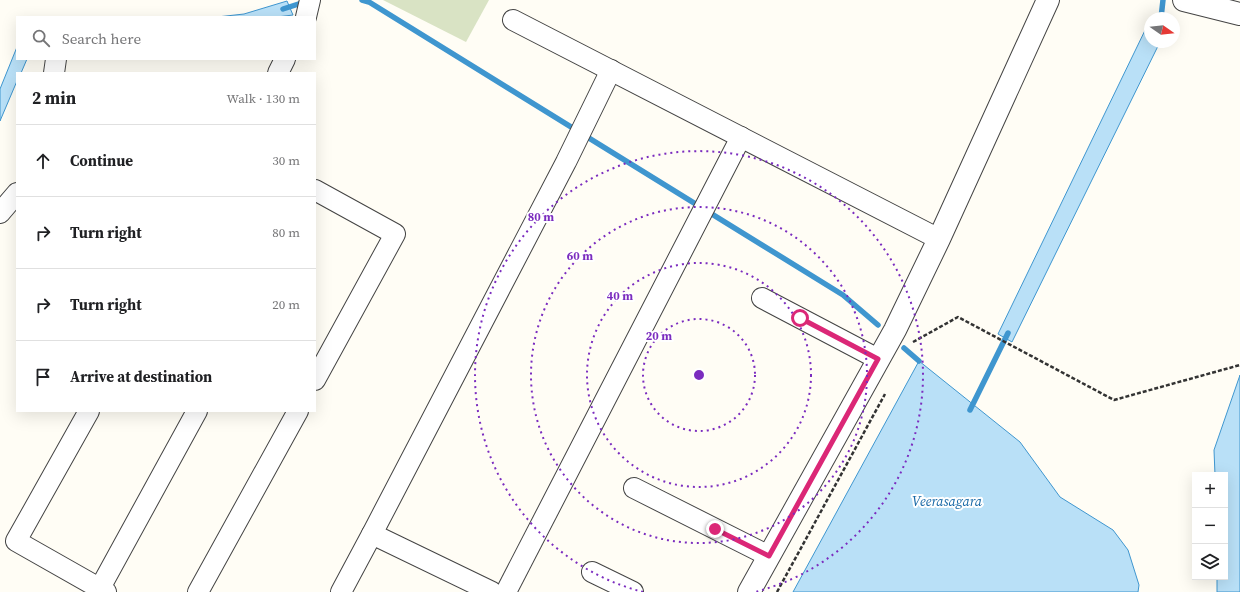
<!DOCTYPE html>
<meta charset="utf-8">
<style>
body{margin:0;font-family:"Source Serif 4",serif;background:#f2f2f2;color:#202124}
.controls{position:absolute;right:12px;bottom:12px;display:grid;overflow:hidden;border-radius:0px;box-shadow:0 4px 16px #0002}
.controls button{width:36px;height:36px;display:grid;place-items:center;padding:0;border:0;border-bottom:1px solid #e0e0e0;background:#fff;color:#202124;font:20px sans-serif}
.compass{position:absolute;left:1144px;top:12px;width:36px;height:36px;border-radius:50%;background:#fff;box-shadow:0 4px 16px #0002;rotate:104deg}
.stop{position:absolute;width:12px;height:12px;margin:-9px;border:3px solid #db2777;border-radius:50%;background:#fff}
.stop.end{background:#db2777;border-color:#fff;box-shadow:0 1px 4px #0008}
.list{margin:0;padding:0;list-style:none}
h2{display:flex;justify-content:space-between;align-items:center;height:52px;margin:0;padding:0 16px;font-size:17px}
h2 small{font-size:13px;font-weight:400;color:#757577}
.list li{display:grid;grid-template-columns:26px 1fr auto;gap:12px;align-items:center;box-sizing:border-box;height:72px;padding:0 16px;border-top:1px solid #e0e0e0}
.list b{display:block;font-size:15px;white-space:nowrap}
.list em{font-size:13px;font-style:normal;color:#757577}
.icon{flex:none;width:22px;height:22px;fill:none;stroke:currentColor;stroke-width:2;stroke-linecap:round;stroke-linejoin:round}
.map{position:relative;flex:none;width:1240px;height:592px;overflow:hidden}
.search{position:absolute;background:#fff;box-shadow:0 4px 16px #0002;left:16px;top:16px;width:300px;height:44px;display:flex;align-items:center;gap:10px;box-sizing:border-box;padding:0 14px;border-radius:0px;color:#757577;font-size:15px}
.panel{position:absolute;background:#fff;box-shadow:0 4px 16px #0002;left:16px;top:72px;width:300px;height:340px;border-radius:0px}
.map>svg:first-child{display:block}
.cemetery{fill:#d9e3c4}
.water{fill:#b9e0f7;stroke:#3f96cf}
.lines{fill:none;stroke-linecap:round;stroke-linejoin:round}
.stream{stroke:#3f96cf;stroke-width:5.5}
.minor-casing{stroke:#444;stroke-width:22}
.tertiary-casing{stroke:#444;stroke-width:24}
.path{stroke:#333;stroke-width:2.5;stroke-dasharray:4 2;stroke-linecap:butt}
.minor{stroke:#fff;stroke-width:20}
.tertiary{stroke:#fff;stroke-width:22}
.route{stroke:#db2777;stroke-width:5}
.ring{fill:none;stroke:#7b2cbf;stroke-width:2;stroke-dasharray:2 4}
.labels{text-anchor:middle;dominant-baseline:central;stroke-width:4;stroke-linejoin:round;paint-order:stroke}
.water-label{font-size:14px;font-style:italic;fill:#1768a6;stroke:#fff}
.centre{fill:#7b2cbf;stroke:#fff;stroke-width:2}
.ring-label{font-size:12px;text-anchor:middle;font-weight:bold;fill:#7b2cbf;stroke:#fff;stroke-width:4;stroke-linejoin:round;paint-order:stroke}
</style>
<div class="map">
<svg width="1240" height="592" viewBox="0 0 1240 592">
<rect width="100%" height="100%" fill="#fffdf5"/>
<!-- cemetery -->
<path class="cemetery" d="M383,0H489L466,42Z"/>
<!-- water -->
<g class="water">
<path d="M287,1L293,15L277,17H217L244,14Z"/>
<path d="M1150,20V42H1160L1012,342L998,334Z"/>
<path d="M17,47V59H27L21,73H17V81L0,121V89Z"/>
<path d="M919,361L1020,442L1060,497L1113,530L1128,550L1139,585L1138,592H793Z"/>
<path d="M1240,375V592H1217V577H1225V475H1215L1214,450Z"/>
</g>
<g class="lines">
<!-- stream -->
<g class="stream">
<path d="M362,0L369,2L843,295L878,325"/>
<path d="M283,9L305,2"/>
<path d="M1161,18L1163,0"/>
<path d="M904,348L919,361"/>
<path d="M970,410L1008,333"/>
</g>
<!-- minor casing -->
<g class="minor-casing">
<g id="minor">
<path d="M306,17L310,0"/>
<path d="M513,20L939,239"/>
<path d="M54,73L56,59"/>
<path d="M278,73L285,59"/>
<path d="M315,190L395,234L315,380"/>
<path d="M0,213L17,193"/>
<path d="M762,298L878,359"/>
<path d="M89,411L16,541L106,592"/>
<path d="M634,488L769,556"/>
<path d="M592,572L633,592"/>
<path d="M100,588L197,411"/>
<path d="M198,592L298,411"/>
<path d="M341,592L372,534"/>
<path d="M492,592L372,534L566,162L611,70"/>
<path d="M506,592L741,137"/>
</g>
</g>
<!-- tertiary casing -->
<g class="tertiary-casing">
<g id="tertiary">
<path d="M1184,0L1240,14"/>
<path d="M749,592L895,330L939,239L1048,0"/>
</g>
</g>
<!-- path -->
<g class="path">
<path d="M913,342L958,317L1114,400L1240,365"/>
<path d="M777,592L885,394"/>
</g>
<!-- minor -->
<use href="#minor" class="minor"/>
<!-- tertiary -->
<use href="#tertiary" class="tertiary"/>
</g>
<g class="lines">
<!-- route -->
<path class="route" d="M715,529L769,556L878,359L800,318"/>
</g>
<!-- distance rings -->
<g class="ring">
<circle cx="699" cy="375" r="56"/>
<circle cx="699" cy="375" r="112"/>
<circle cx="699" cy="375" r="168"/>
<path d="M643 592A224 224 0 1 1 755 592"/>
</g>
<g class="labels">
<!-- water labels -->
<g class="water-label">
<text x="947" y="501">Veerasagara</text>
</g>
</g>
<circle cx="699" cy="375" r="6" class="centre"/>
<g class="ring-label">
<text x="541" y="221">80 m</text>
<text x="580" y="260">60 m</text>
<text x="620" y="300">40 m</text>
<text x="659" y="340">20 m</text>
</g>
</svg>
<div class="controls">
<button>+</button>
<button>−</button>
<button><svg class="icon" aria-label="layers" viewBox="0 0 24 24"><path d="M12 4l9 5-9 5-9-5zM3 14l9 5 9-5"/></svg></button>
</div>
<svg class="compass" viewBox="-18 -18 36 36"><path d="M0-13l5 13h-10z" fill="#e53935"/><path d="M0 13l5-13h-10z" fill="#757577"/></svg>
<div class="stop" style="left:800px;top:318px"></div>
<div class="stop end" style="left:715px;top:529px"></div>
<div class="search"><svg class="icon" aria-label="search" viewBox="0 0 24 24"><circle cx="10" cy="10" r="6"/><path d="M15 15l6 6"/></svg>Search here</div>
<section class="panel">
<h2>2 min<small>Walk · 130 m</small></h2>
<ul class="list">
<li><svg class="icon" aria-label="ahead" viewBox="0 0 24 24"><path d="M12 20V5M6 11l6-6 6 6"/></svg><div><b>Continue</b></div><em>30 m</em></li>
<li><svg class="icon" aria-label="right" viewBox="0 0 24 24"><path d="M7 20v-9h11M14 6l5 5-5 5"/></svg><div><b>Turn right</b></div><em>80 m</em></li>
<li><svg class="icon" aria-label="right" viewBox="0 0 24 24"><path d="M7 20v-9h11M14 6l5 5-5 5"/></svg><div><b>Turn right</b></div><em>20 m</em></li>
<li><svg class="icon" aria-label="arrive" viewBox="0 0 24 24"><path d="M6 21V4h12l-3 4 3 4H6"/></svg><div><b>Arrive at destination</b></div></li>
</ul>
</section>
</div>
